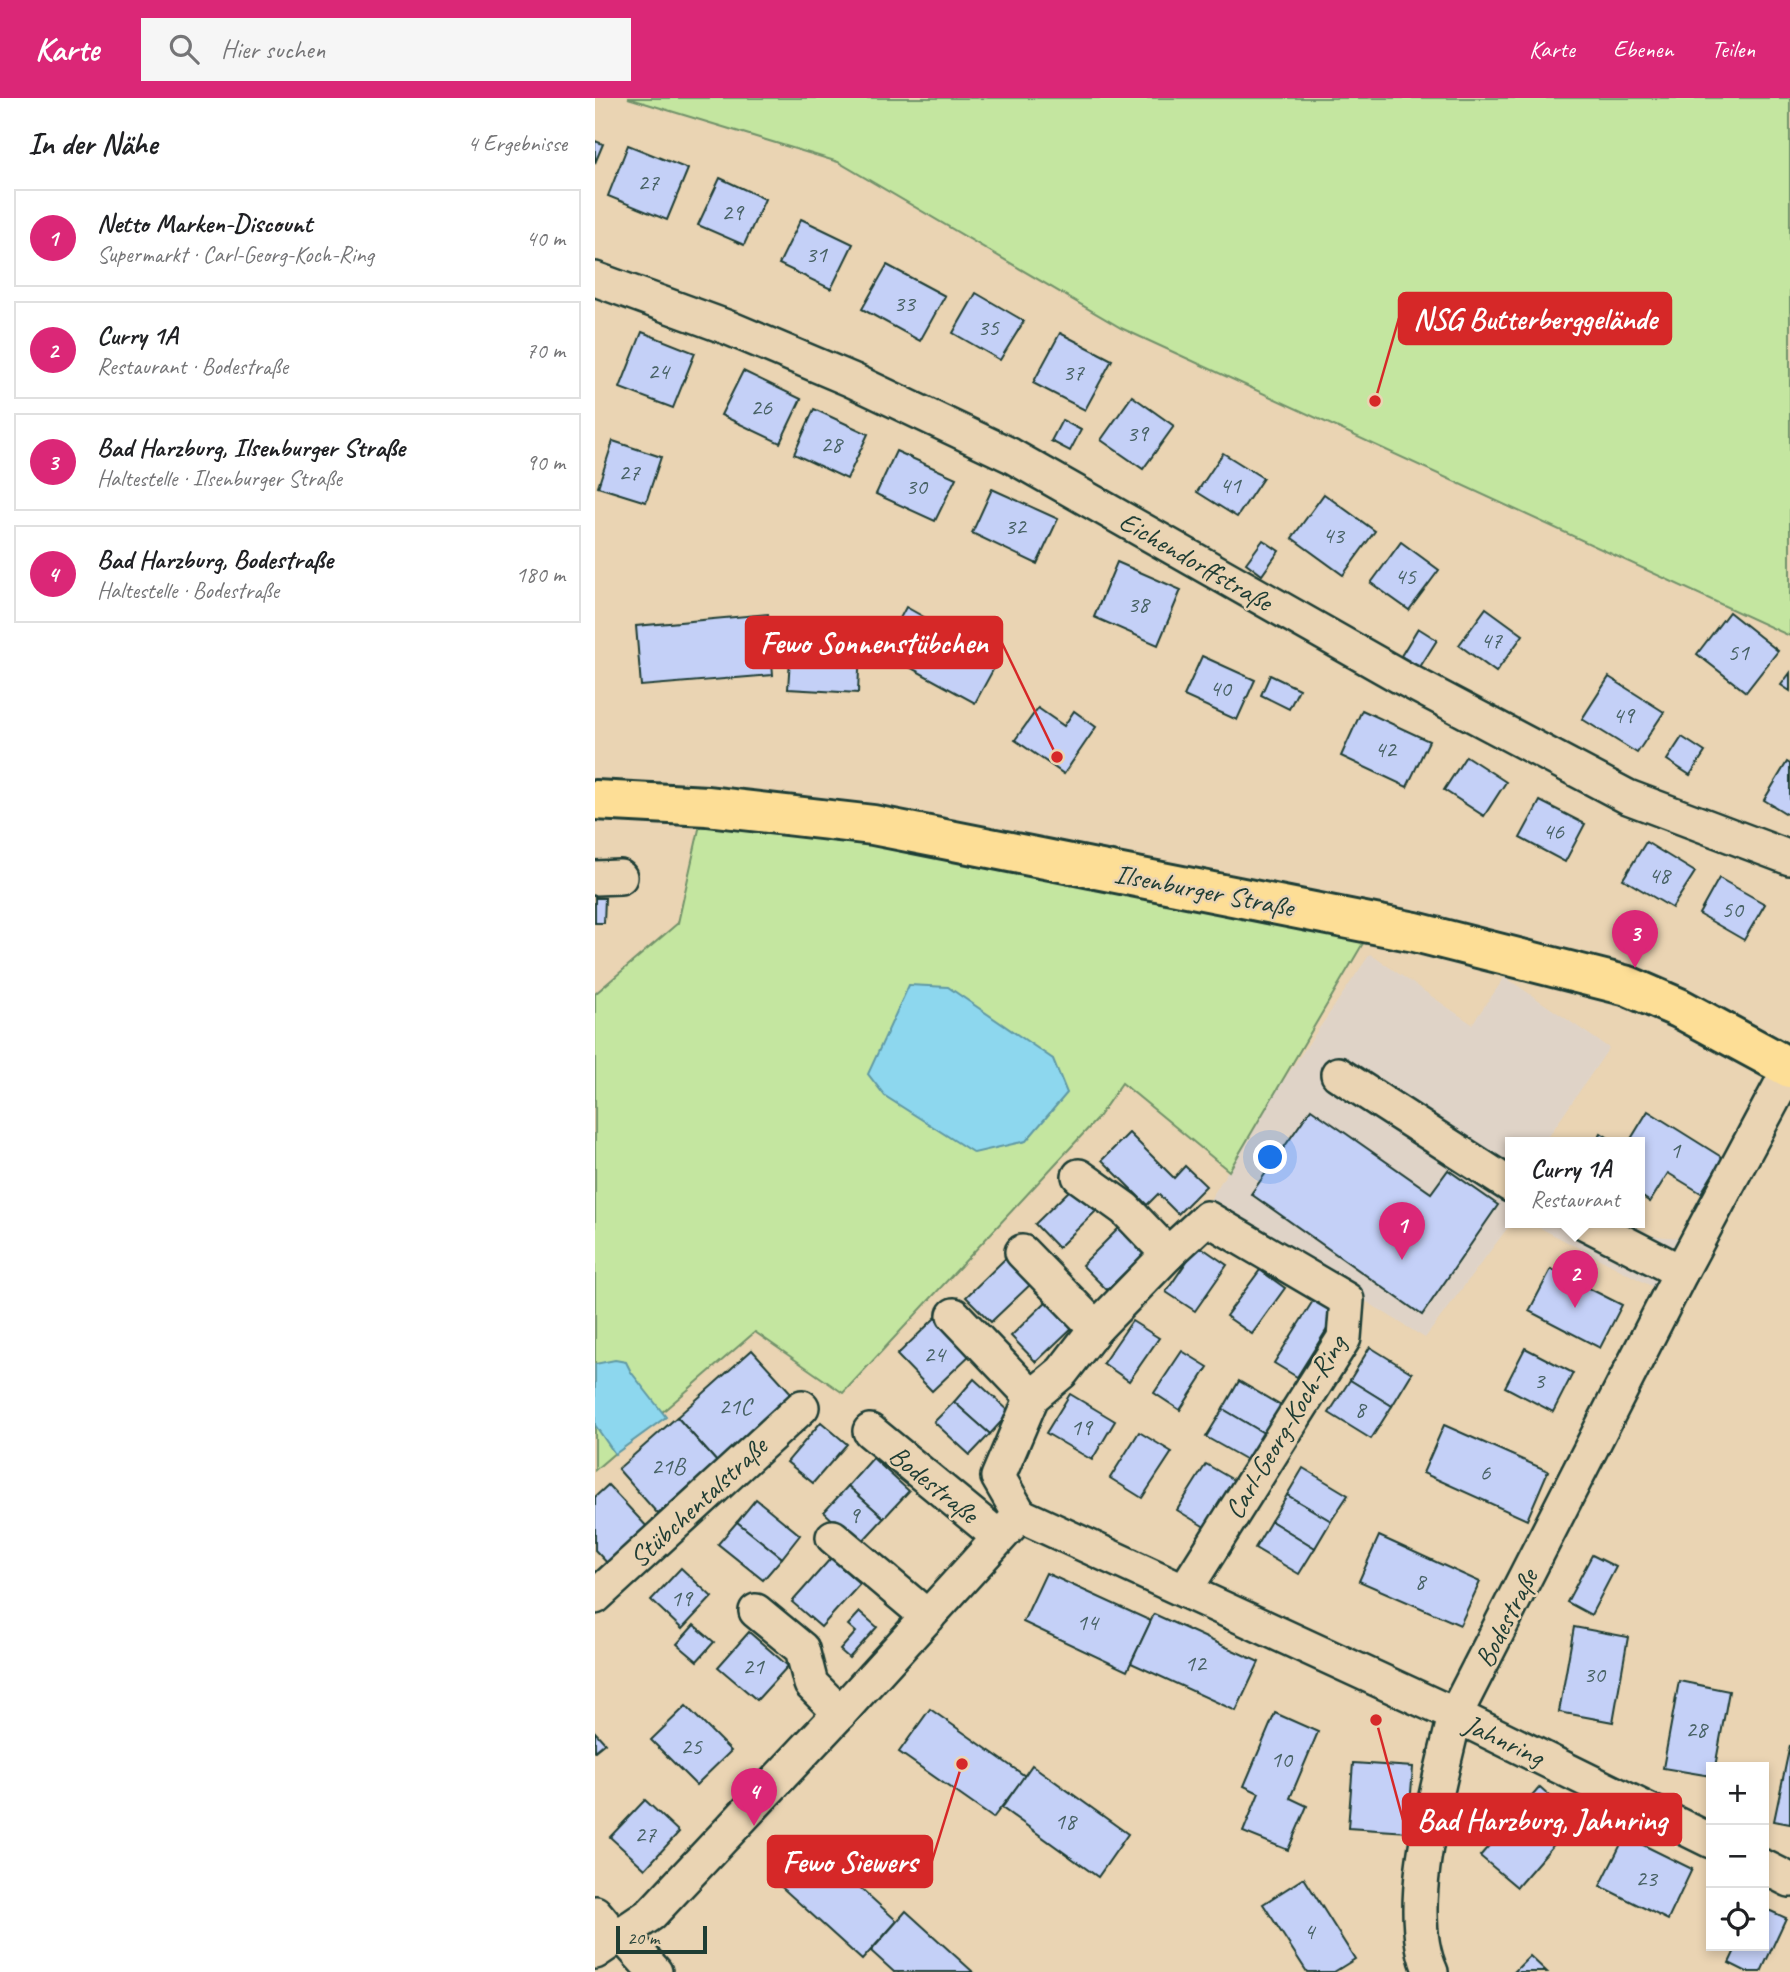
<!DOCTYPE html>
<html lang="de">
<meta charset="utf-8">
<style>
body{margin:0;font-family:Caveat,sans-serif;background:#f6f6f6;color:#202124}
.controls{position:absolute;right:21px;bottom:21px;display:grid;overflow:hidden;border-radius:0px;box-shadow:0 4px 10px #0003}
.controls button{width:63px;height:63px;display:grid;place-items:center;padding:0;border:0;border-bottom:2px solid #e0e0e0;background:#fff;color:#202124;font:35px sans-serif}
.scale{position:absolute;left:21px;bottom:18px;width:91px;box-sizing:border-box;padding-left:7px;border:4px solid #1f3d34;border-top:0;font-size:19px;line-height:24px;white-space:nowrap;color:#1f3d34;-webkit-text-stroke:5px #ead4b3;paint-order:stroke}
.you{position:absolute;left:676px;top:1060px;width:24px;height:24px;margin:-18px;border:5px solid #fff;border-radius:50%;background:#1a73e8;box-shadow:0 0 0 10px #1a73e833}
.badge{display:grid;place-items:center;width:46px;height:46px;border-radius:50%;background:#db2777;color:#fff;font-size:23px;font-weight:700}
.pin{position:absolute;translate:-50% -58px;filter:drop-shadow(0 2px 4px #0008)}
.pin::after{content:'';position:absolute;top:37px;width:24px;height:21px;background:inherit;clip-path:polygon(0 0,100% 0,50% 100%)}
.popup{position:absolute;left:910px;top:1039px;width:140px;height:91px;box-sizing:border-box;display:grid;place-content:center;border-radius:0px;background:#fff;filter:drop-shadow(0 2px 5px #0005);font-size:23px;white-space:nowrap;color:#757577}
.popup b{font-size:26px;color:#202124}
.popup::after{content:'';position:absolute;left:50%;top:100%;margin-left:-14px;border:14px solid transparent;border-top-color:#fff}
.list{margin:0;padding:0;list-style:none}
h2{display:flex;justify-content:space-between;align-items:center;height:91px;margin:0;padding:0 28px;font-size:30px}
h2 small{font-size:23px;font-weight:400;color:#757577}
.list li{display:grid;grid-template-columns:46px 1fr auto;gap:21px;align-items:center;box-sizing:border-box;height:98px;margin:0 14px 14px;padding:0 14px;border:2px solid #e0e0e0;border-radius:0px}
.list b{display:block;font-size:26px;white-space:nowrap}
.list p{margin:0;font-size:23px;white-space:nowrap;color:#757577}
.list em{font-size:23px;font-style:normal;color:#757577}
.icon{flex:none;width:38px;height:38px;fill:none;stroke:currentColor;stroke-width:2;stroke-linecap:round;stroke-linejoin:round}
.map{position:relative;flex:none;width:1195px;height:1874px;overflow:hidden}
header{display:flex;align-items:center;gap:42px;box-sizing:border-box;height:98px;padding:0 35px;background:#db2777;color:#fff}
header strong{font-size:33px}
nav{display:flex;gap:38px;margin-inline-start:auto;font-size:24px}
.search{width:490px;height:63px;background:#f6f6f6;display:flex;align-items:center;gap:18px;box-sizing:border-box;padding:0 24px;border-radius:0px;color:#757577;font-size:26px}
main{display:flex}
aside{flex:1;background:#fff}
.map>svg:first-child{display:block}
.built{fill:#dfd3c7}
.green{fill:#c4e6a0;stroke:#72926a;stroke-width:2}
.water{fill:#8dd7ee;stroke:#6199a4;stroke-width:2}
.building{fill:#c4d0f7;stroke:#1f3d34;stroke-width:2}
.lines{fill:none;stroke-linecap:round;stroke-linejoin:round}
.minor-casing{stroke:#1f3d34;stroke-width:38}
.major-casing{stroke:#1f3d34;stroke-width:44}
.minor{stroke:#ead4b3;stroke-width:33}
.major{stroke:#fdde96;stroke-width:38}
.labels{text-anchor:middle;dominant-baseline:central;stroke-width:5;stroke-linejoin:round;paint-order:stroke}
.number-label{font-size:24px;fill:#486265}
.street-label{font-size:28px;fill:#1f3d34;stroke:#ead4b3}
.leader{fill:none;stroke:#d62828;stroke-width:2.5}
.callout-dot{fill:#d62828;stroke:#ead4b3;stroke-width:2.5}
.callout{fill:#d62828;stroke:#d62828;stroke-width:2.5}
.callout-label{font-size:30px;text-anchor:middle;font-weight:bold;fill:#fff}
</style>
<header>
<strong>Karte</strong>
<div class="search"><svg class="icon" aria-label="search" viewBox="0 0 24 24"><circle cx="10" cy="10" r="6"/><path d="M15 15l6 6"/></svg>Hier suchen</div>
<nav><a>Karte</a><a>Ebenen</a><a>Teilen</a></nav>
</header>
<main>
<aside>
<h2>In der Nähe<small>4 Ergebnisse</small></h2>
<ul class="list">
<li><span class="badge">1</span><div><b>Netto Marken-Discount</b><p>Supermarkt · Carl-Georg-Koch-Ring</p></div><em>40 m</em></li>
<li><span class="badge">2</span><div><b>Curry 1A</b><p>Restaurant · Bodestraße</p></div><em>70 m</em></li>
<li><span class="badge">3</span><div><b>Bad Harzburg, Ilsenburger Straße</b><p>Haltestelle · Ilsenburger Straße</p></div><em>90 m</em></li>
<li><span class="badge">4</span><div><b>Bad Harzburg, Bodestraße</b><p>Haltestelle · Bodestraße</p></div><em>180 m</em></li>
</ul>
</aside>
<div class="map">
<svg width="1195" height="1874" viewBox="0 0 1195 1874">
<rect width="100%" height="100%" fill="#ead4b3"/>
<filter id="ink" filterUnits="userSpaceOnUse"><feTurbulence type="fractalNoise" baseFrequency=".0143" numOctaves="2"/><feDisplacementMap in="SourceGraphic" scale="14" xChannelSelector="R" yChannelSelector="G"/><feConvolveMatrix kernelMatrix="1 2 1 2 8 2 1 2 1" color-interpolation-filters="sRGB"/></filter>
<g filter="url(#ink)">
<!-- built -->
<g class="built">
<path d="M775,856L877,926L910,879L1014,950L950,1044H915V1124H917L830,1240L613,1105L688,983Z"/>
<path d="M934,1124H1034L1057,1138L1089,1140L1060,1190Z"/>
</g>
<!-- green -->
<g class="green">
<path d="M33,0H1195V538L526,230L243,64Z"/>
<path d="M106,722L457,769L777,830L634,1073L527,985L501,1022L248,1295L160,1234L0,1372V896L83,825Z"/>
</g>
<!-- water -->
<g class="water">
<path d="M314,887L353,889L458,961L472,995L431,1043L379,1055L290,998L273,976Z"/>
<path d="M20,1262L31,1264L36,1274L71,1319L20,1356L0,1327V1266Z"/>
</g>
<!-- building -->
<g class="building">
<path d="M0,43L8,46L0,65Z"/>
<path d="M33,47L93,71L72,122L13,98Z"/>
<path d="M125,80L170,101L149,147L103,127Z"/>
<path d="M206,121L258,146L236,191L184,166Z"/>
<path d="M292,167L350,198L325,243L267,211Z"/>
<path d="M381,195L429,223L405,262L358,235Z"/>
<path d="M47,234L100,255L78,310L25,290Z"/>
<path d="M465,235L517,262L490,312L438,285Z"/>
<path d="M148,273L206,301L185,345L126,317Z"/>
<path d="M537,298L579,328L548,371L506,342Z"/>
<path d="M219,311L273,336L252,381L199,356Z"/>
<path d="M467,322L486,332L475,353L456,343Z"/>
<path d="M18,343L66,359L51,404L3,389Z"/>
<path d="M301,353L361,380L340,423L281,396Z"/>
<path d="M628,355L668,380L642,419L602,394Z"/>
<path d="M397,391L463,421L442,466L377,435Z"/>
<path d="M729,396L780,433L748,477L697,440Z"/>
<path d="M668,442L684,453L667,477L651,465Z"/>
<path d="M806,444L844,472L814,512L776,485Z"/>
<path d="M522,464L586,492L563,547L499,519Z"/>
<path d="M311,509L404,561L380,605L287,554Z"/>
<path d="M891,510L928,537L901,574L864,547Z"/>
<path d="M1134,514L1183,553L1151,594L1102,556Z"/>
<path d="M173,516L178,577L46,588L41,528Z"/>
<path d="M823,530L842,542L825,569L806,558Z"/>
<path d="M196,545L265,549L263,595L193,591Z"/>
<path d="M607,558L660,582L642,622L589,598Z"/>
<path d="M1195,575V593L1186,587Z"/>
<path d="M675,577L704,591L694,611L666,597Z"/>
<path d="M1014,579L1069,614L1042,655L987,621Z"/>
<path d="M443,610L469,628L479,613L501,629L469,676L420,642Z"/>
<path d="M767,612L834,643L812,689L746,658Z"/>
<path d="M1087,639L1110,654L1095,677L1072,662Z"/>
<path d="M871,658L911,684L889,718L849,692Z"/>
<path d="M1192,664L1195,666V718L1169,702Z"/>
<path d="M945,703L990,726L970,764L925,740Z"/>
<path d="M1051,744L1100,774L1077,810L1028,781Z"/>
<path d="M1124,780L1170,806L1149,842L1104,816Z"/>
<path d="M0,800H10L9,825H0Z"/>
<path d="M716,1011L836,1095L853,1072L903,1107L827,1217L656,1096Z"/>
<path d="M1053,1013L1128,1060L1106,1095L1073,1075L1055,1104L1045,1097V1044H1034Z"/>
<path d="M534,1035L579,1080L590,1068L611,1088L583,1116L563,1096L552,1107L507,1062Z"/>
<path d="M1006,1035L1020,1044H1001Z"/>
<path d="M477,1090L501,1113L463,1150L440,1126Z"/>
<path d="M527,1127L553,1152L512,1192L487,1167Z"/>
<path d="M603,1147L632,1167L600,1213L571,1194Z"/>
<path d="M414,1157L439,1183L396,1224L371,1199Z"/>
<path d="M956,1171L1027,1207L1005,1250L934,1213Z"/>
<path d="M665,1172L690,1190L657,1236L631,1218Z"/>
<path d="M721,1198L744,1212L702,1279L679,1265Z"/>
<path d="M456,1199L482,1225L441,1264L416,1238Z"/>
<path d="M341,1219L377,1255L337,1293L302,1257Z"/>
<path d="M537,1223L564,1240L534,1283L508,1265Z"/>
<path d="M775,1249L817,1275L797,1308L755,1282Z"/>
<path d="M930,1250L978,1275L958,1314L910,1289Z"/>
<path d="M157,1252L197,1296L122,1364L82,1319Z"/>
<path d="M587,1253L613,1269L585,1312L559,1295Z"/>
<path d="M379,1281L415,1314L395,1336L359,1304Z"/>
<path d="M755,1282L797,1308L776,1341L734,1315Z"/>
<path d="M644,1283L688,1309L672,1337L628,1311Z"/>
<path d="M475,1296L520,1323L497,1362L451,1335Z"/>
<path d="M359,1304L395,1336L375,1357L339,1324Z"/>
<path d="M628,1311L672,1337L657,1365L611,1339Z"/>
<path d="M82,1319L122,1364L63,1416L23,1371Z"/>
<path d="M226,1324L252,1346L218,1385L192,1364Z"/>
<path d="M849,1327L953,1373L932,1422L828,1375Z"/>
<path d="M544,1334L577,1354L547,1400L515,1380Z"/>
<path d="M278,1360L314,1393L289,1420L253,1388Z"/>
<path d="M611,1366L642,1384L613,1431L582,1412Z"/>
<path d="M708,1370L753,1397L736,1423L692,1397Z"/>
<path d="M13,1387L55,1432L16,1469L0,1452V1399Z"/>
<path d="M253,1388L289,1420L264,1447L229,1414Z"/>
<path d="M692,1397L736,1423L720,1450L676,1423Z"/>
<path d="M161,1401L205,1437L187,1460L142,1424Z"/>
<path d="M676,1423L720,1450L704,1476L660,1450Z"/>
<path d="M142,1424L187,1460L168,1482L123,1446Z"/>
<path d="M784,1438L885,1484L865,1527L764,1483Z"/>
<path d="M997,1457L1021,1469L996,1517L972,1504Z"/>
<path d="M236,1460L265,1486L226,1529L197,1504Z"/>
<path d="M86,1470L117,1499L87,1531L56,1502Z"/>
<path d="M451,1475L556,1523L532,1573L428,1524Z"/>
<path d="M265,1514L282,1529L254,1560L245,1552L261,1534L253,1527Z"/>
<path d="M559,1516L664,1564L641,1613L536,1565Z"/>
<path d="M99,1527L119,1544L102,1563L82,1546Z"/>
<path d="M979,1529L1033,1539L1018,1624L964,1614Z"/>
<path d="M154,1534L193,1568L162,1602L123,1569Z"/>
<path d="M1084,1583L1134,1593L1120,1669H1116V1678L1068,1670Z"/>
<path d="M91,1608L136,1653L101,1687L56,1642Z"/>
<path d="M335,1611L430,1678L398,1720L304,1654Z"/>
<path d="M680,1615L723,1634L695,1700L712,1708L693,1752L648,1734L664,1695L649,1688Z"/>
<path d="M0,1634L10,1645L0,1653Z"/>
<path d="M1195,1647V1726L1179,1723Z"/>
<path d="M758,1665L818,1669L813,1734L753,1730Z"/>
<path d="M437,1667L533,1736L503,1779L407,1710Z"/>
<path d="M945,1689L981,1721L922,1789L885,1758Z"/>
<path d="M50,1702L84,1734L50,1771L15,1739Z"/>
<path d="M1030,1738L1097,1771L1073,1822L1005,1788Z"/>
<path d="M216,1745L302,1823L267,1862L181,1784Z"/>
<path d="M709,1780L760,1861L739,1874H712L668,1806Z"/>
<path d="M1169,1810L1191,1820L1166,1874H1152L1134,1865L1142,1848H1169Z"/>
<path d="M311,1813L378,1874H299L276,1853Z"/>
<path d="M935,1858L952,1874H919Z"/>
</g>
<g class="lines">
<!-- minor casing -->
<g class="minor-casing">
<g id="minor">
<path d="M0,181L134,230L257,282L415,357L806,579L1033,699L1195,760"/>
<path d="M0,780L25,779"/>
<path d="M743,976L915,1087"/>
<path d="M484,1078L530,1111L573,1156"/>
<path d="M989,1124L1086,1174"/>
<path d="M427,1154L501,1230"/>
<path d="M359,1217L437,1299"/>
<path d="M275,1333L404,1439"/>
<path d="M425,1417L403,1379L437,1299L467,1274L501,1230L573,1156L612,1120L752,1202L749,1240L590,1492"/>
<path d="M238,1439L333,1519"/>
<path d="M0,1499L207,1309"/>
<path d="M161,1513L207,1551L216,1586L245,1615"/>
<path d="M1169,1769L1195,1782"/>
<path d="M0,1815L21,1840"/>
<path d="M26,1836L60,1874"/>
<path d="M0,1854L56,1816L245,1615L425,1417L860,1617L1086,1174L1195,970"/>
<path d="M836,1874C806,1810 845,1685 860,1617L1116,1743"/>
</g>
</g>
<!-- major casing -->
<g class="major-casing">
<path id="major" d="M0,702L112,708L278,727L820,834L1033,888L1084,910L1195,970"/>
</g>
<!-- minor -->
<use href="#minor" class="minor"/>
<!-- major -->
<use href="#major" class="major"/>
</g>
</g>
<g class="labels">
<!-- number labels -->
<g class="number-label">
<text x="53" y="84">27</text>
<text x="137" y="114">29</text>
<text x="221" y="156">31</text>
<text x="309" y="205">33</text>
<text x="393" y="229">35</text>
<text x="63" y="273">24</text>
<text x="478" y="274">37</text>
<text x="166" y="309">26</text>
<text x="542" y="335">39</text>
<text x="236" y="346">28</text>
<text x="34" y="374">27</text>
<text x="635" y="387">41</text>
<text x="321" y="388">30</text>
<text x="420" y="428">32</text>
<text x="738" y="437">43</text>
<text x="810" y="478">45</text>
<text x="543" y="506">38</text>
<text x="896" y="542">47</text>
<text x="1143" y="554">51</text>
<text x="625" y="590">40</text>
<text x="1028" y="617">49</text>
<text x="790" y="651">42</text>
<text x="958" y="733">46</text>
<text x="1064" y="777">48</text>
<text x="1137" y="811">50</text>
<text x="1080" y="1052">1</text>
<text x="339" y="1256">24</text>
<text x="944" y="1282">3</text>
<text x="140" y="1308">21C</text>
<text x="765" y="1311">8</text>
<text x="486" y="1329">19</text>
<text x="73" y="1368">21B</text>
<text x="890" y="1374">6</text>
<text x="259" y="1417">9</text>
<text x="825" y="1483">8</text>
<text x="86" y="1500">19</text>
<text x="492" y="1524">14</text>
<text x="600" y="1565">12</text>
<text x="158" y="1568">21</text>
<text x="999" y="1576">30</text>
<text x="1101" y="1631">28</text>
<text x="96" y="1648">25</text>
<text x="686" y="1661">10</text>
<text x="470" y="1723">18</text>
<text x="50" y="1736">27</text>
<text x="1051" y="1780">23</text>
<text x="714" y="1833">4</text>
</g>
<!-- street labels -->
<g class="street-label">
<text transform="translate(601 463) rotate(30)">Eichendorffstraße</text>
<text transform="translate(609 792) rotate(11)">Ilsenburger Straße</text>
<text transform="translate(690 1329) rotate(-59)">Carl-Georg-Koch-Ring</text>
<text transform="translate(339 1386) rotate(39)">Bodestraße</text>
<text transform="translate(103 1404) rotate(-43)">Stübchentalstraße</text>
<text transform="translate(911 1520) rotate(-63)">Bodestraße</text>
<text transform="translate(909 1642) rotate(25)">Jahnring</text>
</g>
</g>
<!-- callouts -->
<path class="leader" d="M780 303L804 220M462 659L407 545M781 1622L808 1722M367 1666L337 1763"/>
<g class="callout-dot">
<circle cx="780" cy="303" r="7"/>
<circle cx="462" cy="659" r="7"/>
<circle cx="781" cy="1622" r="7"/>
<circle cx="367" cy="1666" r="7"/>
</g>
<g class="callout">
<rect x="804" y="195" width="272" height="51" rx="7"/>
<rect x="151" y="519" width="256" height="51" rx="7"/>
<rect x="808" y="1696" width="278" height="51" rx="7"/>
<rect x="173" y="1738" width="164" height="51" rx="7"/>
</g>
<g class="callout-label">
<text x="940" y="231">NSG Butterberggelände</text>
<text x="279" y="555">Fewo Sonnenstübchen</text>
<text x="947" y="1732">Bad Harzburg, Jahnring</text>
<text x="255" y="1774">Fewo Siewers</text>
</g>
</svg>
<div class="controls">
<button>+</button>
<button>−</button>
<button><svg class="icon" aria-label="locate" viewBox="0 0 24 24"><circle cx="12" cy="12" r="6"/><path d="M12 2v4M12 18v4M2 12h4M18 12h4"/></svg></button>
</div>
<div class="scale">20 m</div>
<div class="you"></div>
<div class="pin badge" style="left:807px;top:1162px">1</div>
<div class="pin badge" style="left:980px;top:1210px">2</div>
<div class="popup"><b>Curry 1A</b>Restaurant</div>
<div class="pin badge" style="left:1040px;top:870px">3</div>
<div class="pin badge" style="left:159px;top:1728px">4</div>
</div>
</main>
